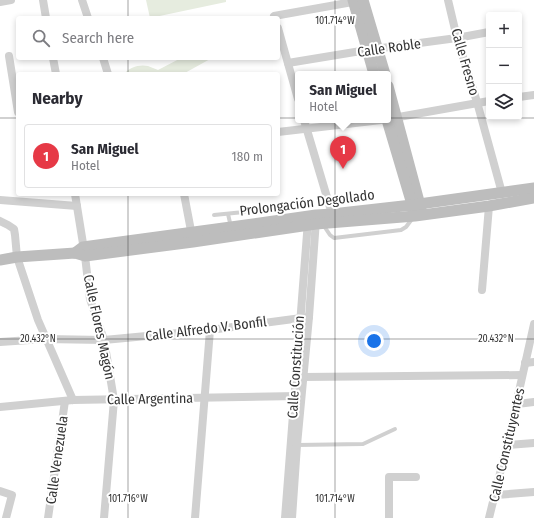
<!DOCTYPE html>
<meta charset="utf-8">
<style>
body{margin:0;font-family:"Fira Sans Condensed",sans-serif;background:#f2f2f3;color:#2b2b33}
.controls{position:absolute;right:12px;top:12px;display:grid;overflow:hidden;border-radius:4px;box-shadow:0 2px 6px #0003}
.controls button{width:36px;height:36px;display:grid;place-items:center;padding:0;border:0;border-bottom:1px solid #e1e1e2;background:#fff;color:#2b2b33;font:20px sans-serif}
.you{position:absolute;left:374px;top:341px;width:14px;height:14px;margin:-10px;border:3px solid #fff;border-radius:50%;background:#1a73e8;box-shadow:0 0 0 6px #1a73e833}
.badge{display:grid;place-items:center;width:26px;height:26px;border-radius:50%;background:#e63946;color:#fff;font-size:13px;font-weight:700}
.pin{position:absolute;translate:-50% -33px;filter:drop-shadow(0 1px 2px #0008)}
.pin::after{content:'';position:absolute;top:21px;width:14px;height:12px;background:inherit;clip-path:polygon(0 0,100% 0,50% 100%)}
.popup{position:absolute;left:295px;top:71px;width:96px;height:52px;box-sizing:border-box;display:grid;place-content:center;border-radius:4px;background:#fff;filter:drop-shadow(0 1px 3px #0005);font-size:13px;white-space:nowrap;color:#7c7c81}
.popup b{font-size:15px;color:#2b2b33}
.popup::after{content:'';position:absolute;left:50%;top:100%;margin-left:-8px;border:8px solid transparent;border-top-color:#fff}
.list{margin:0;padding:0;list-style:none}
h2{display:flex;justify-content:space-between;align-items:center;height:52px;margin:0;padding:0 16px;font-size:17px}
h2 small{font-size:13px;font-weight:400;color:#7c7c81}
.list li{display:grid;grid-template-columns:26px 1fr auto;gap:12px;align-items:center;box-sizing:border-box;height:64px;margin:0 8px 8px;padding:0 8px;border:1px solid #e1e1e2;border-radius:4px}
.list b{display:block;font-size:15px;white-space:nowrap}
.list p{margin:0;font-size:13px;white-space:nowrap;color:#7c7c81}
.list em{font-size:13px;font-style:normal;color:#7c7c81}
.icon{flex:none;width:22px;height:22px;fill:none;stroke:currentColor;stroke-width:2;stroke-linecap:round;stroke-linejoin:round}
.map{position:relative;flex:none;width:534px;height:518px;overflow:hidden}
.search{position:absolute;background:#fff;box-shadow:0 2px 6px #0003;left:16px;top:16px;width:264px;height:44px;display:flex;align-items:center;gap:10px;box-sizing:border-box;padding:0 14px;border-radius:4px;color:#7c7c81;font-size:15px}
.panel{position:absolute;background:#fff;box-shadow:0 2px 6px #0003;left:16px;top:72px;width:264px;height:124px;border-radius:4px}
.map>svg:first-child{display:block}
.green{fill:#e6ecdf}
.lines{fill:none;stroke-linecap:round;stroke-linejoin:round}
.lane{stroke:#d0d0d0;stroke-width:4}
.street{stroke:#d0d0d0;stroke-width:8}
.secondary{stroke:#bdbdbd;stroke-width:11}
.ticks{fill:none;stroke:#333;stroke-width:1;stroke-opacity:0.45}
.labels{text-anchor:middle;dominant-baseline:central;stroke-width:4;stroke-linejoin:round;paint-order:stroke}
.street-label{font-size:14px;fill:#333;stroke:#fff}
.ticks-label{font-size:10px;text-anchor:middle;fill:#333;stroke:#fff;stroke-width:4;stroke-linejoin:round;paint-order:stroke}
</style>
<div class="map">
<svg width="534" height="518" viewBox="0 0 534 518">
<rect width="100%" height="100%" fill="#fff"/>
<!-- green -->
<g class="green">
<path d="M146,0H226V2L150,18Z"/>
<path d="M181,58H212L183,74H124C129,67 140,64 148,66C151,67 155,69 158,70Z"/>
</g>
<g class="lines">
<!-- lane -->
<g class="lane">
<path d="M228,214L231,227"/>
<path d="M214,215L244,212"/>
<path d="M324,226L330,235L334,238L401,230L406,227L412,219"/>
<path d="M297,445L363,444L395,429"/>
</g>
<!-- street -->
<g class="street">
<path d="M43,0L46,18"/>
<path d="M82,0L88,18"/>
<path d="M448,0L457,38L477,102L502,193"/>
<path d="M0,2L11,0"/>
<path d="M275,18L274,16L358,1"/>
<path d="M278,28L298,99"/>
<path d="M9,56L18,112"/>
<path d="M53,58L56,74"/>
<path d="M103,58L108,74"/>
<path d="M288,63L367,50L457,38L489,32"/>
<path d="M519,97L534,95"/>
<path d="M393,118L489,101"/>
<path d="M304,120L332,214"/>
<path d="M278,132L381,120"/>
<path d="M75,194L85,256L90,299L104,340L114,400L104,518"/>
<path d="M184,194L192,236"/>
<path d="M0,200L77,206"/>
<path d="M0,221L8,225L14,229L15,235L17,257L38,320L73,400"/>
<path d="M482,290L489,206"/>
<path d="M0,342L45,339L104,340L210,330L309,317"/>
<path d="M525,363L534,362"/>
<path d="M303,377L522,375"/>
<path d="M517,404L534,402"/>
<path d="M0,407L73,400L298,396"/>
<path d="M507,445L534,443"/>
<path d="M0,491L12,495L6,518"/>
<path d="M496,495L534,492"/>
<path d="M48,518L65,401"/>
<path d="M195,518L210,330"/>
<path d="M285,518L308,221"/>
<path d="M292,518L297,445L309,317L316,220"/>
<path d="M389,518V477H416"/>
<path d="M489,518L507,445L534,324"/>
</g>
<!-- secondary -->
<g class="secondary">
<path d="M353,0L374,74"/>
<path d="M363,0L385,74"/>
<path d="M388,86L421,209"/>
<path d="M387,120L414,211"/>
<path d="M75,253L83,247L231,227L316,215L332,214L412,205L534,188"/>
<path d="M0,260L17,257L75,253L85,256L93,255L193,242L316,224L415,216L489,206L534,198"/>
</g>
</g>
<!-- ticks -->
<path class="ticks" d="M128,0V18M335,0V518M128,58V74M0,118H18M278,118H534M128,194V518M0,339H534"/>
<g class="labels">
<!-- street labels -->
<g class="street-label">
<text transform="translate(389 48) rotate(-8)">Calle Roble</text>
<text transform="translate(465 62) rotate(74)">Calle Fresno</text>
<text transform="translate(307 203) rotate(-7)">Prolongación Degollado</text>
<text transform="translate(99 327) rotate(78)">Calle Flores Magón</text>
<text transform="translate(206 329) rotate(-7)">Calle Alfredo V. Bonfil</text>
<text transform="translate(296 367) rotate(-86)">Calle Constitución</text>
<text transform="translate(150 399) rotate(-1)">Calle Argentina</text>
<text transform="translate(507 445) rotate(-77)">Calle Constituyentes</text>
<text transform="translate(57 460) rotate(-82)">Calle Venezuela</text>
</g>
</g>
<g class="ticks-label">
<text x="335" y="24">101.714°W</text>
<text x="38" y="342">20.432°N</text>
<text x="496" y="342">20.432°N</text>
<text x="128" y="502">101.716°W</text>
<text x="335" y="502">101.714°W</text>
</g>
</svg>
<div class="controls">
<button>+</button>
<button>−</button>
<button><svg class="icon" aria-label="layers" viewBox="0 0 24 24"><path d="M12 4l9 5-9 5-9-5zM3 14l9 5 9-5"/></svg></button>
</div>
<div class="you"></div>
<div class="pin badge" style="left:343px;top:169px">1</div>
<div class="popup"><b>San Miguel</b>Hotel</div>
<div class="search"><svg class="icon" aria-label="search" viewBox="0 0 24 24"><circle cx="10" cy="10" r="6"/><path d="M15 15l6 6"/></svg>Search here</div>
<section class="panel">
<h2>Nearby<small></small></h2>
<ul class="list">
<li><span class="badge">1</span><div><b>San Miguel</b><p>Hotel</p></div><em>180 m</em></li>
</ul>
</section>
</div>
